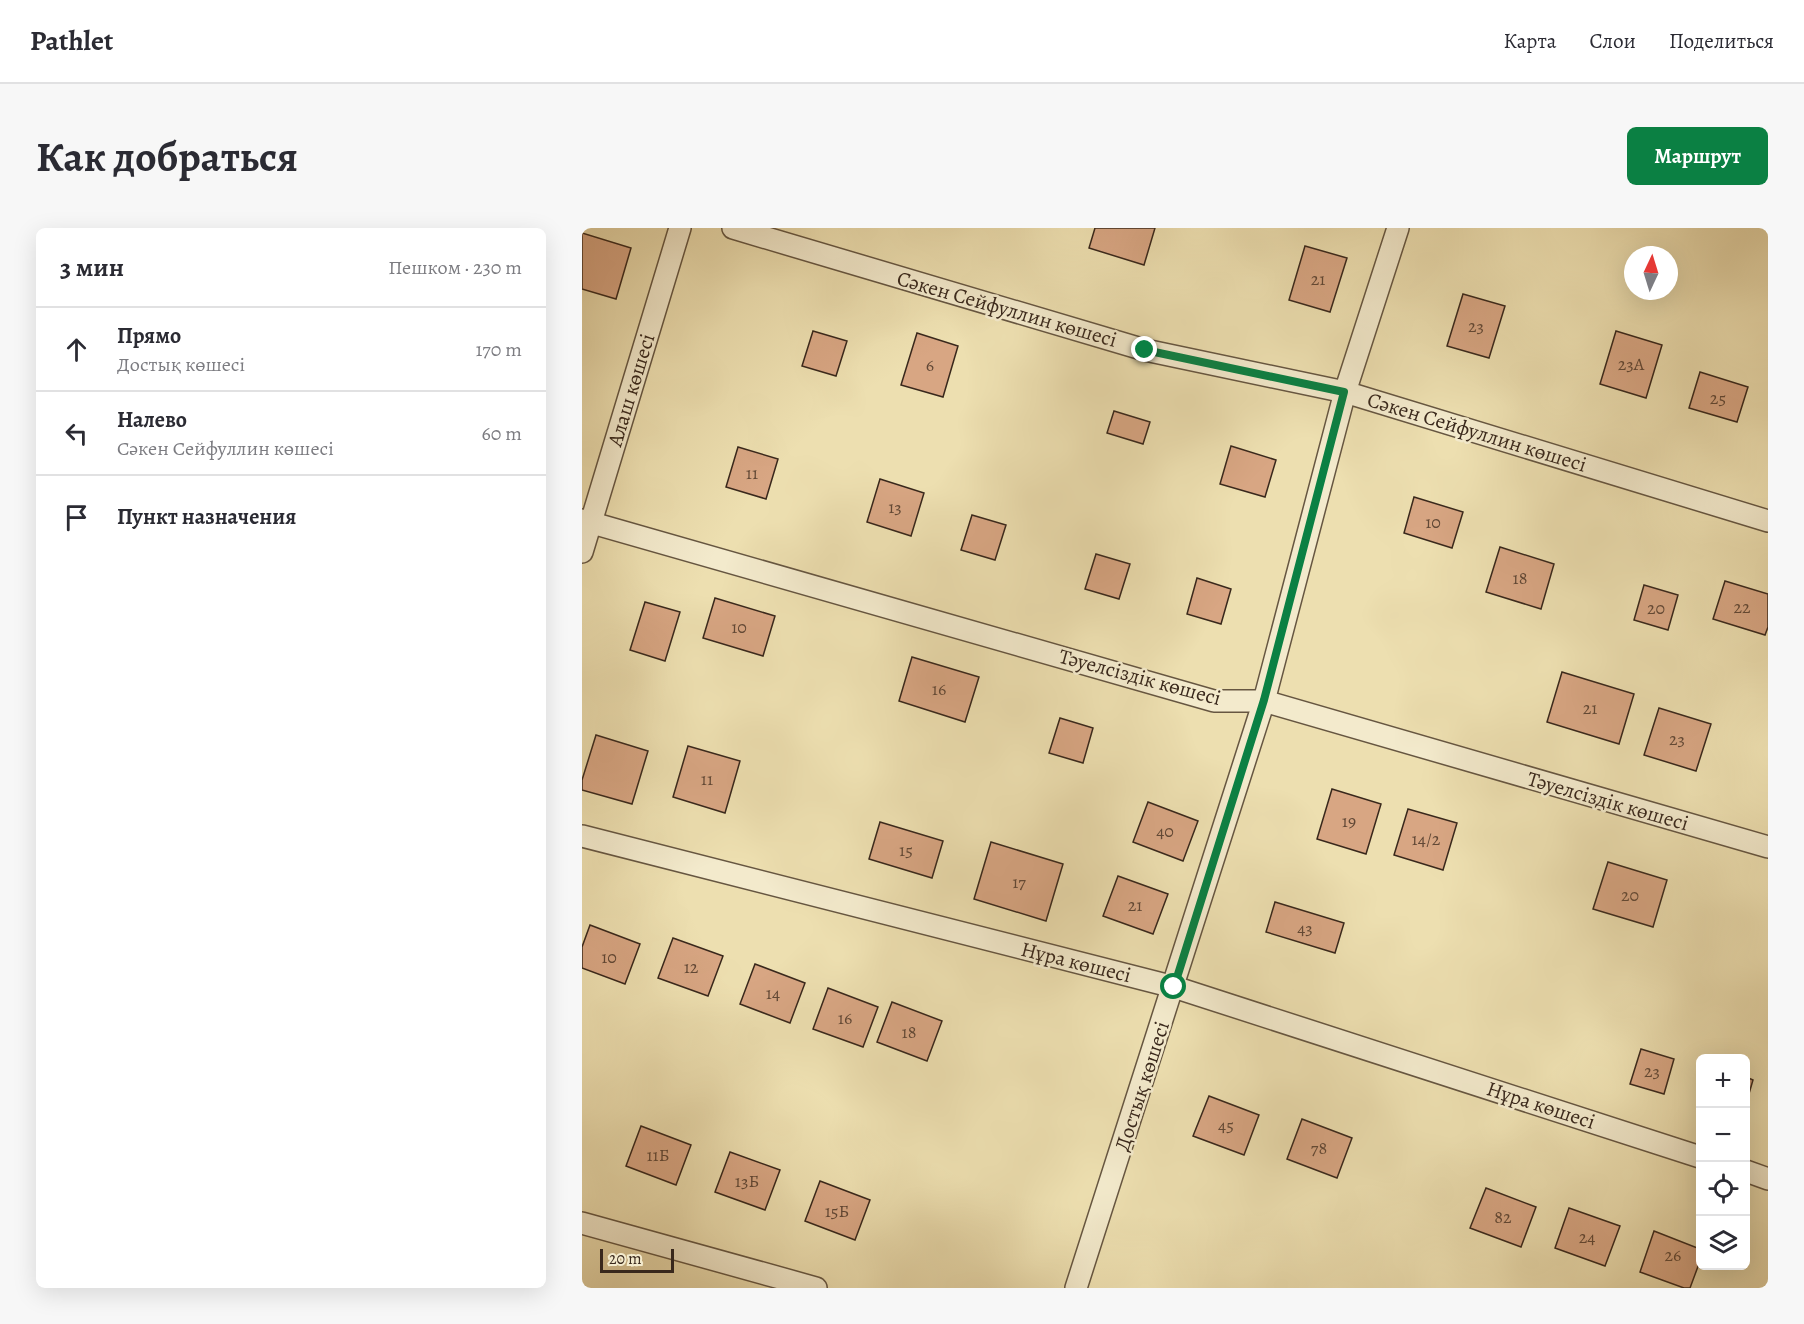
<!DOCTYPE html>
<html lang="ru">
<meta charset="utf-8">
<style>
body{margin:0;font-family:Alegreya,serif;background:#f7f7f7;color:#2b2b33}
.controls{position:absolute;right:18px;bottom:18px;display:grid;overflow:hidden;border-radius:9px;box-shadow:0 6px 24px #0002}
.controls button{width:54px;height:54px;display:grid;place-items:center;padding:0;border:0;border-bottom:2px solid #e1e1e2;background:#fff;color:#2b2b33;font:30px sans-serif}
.compass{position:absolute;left:1042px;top:18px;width:54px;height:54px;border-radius:50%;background:#fff;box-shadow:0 6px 24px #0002;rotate:4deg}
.scale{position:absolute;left:18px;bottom:15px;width:74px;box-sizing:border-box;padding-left:6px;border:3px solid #39281c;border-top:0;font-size:16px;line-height:21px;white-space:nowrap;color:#39281c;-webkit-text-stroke:4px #f3eacc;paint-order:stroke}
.stop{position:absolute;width:18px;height:18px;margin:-14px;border:4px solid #0b8043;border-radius:50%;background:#fff}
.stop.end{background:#0b8043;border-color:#fff;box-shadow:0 2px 6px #0008}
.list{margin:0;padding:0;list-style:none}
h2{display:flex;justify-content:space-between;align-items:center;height:78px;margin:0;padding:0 24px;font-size:26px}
h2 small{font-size:20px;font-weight:400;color:#7c7c81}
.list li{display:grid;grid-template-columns:39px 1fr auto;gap:18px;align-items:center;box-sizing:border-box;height:84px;padding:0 24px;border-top:2px solid #e1e1e2}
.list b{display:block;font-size:22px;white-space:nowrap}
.list p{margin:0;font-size:20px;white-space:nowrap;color:#7c7c81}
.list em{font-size:20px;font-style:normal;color:#7c7c81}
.icon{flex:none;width:33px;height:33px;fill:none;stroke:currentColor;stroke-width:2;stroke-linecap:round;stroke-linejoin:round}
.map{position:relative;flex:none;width:1186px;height:1060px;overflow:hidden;border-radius:9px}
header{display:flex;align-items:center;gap:36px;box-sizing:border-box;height:84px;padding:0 30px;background:#fff;border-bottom:2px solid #e1e1e2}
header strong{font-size:28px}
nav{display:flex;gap:33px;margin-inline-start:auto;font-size:21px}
.intro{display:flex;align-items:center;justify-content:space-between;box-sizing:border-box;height:144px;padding:0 36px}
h1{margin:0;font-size:42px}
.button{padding:15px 27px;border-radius:9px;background:#0b8043;color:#fff;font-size:21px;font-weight:700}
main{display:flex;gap:36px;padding:0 36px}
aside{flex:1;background:#fff;border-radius:9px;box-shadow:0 6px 24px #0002}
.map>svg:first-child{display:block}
.building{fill:#d8a683;stroke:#39281c;stroke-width:1.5}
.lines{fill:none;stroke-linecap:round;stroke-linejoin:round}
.minor-casing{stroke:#665641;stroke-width:24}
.minor{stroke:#f3eacc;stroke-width:21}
.route{stroke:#0b8043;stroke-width:8}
.labels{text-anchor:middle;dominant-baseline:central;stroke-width:5;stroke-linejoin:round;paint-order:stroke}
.number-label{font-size:18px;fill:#614836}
.street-label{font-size:21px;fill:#39281c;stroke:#f3eacc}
</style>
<header>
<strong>Pathlet</strong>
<nav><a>Карта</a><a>Слои</a><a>Поделиться</a></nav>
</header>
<div class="intro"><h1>Как добраться</h1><a class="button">Маршрут</a></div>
<main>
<aside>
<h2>3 мин<small>Пешком · 230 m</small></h2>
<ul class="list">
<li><svg class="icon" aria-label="ahead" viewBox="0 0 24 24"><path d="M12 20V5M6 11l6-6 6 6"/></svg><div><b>Прямо</b><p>Достық көшесі</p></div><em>170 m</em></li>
<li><svg class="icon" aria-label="left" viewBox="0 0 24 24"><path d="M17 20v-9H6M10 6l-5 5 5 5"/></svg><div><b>Налево</b><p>Сәкен Сейфуллин көшесі</p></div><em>60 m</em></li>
<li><svg class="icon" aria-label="arrive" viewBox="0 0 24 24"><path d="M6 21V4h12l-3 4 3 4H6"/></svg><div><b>Пункт назначения</b></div></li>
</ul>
</aside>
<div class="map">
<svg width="1186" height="1060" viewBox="0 0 1186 1060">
<rect width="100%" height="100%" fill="#eddfb0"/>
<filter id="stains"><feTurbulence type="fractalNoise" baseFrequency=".00333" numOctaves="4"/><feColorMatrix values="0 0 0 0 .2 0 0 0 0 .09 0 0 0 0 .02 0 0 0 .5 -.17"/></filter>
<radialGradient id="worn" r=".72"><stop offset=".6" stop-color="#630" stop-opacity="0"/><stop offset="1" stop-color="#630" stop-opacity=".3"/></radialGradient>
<!-- building -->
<g class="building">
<path d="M513,0H573L562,37L507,20Z"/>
<path d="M0,5L49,20L34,71L0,61Z"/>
<path d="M723,18L765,30L748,84L707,72Z"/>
<path d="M881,66L923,78L907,130L865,118Z"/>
<path d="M231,103L265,113L254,148L220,138Z"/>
<path d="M1034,103L1080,117L1064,170L1018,156Z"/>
<path d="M335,105L376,118L361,169L319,157Z"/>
<path d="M1118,144L1166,159L1155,194L1107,180Z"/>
<path d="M532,183L568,194L561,216L525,205Z"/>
<path d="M649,218L694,232L683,269L638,256Z"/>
<path d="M156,219L196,231L184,271L144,259Z"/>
<path d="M298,251L342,265L329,308L285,294Z"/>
<path d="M832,269L881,284L870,320L822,305Z"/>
<path d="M390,287L424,297L413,332L379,322Z"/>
<path d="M918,319L972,336L959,381L904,364Z"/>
<path d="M514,326L548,336L537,371L503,361Z"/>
<path d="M615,350L649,361L639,396L605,386Z"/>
<path d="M1143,353L1186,366V399L1183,407L1131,391Z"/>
<path d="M1062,357L1096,367L1086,402L1052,392Z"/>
<path d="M133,370L193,388L181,428L121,410Z"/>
<path d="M63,374L98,384L83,433L48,422Z"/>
<path d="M330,429L397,449L383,494L317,473Z"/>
<path d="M980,444L1052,466L1037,516L965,494Z"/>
<path d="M1077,480L1129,496L1114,543L1062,527Z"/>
<path d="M478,490L511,500L501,535L467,525Z"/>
<path d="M14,507L66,523L50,576L0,562V552Z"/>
<path d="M106,518L158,533L143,585L91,569Z"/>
<path d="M750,561L799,576L784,626L735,611Z"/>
<path d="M566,574L616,593L601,633L551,614Z"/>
<path d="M826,581L875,595L861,642L812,627Z"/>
<path d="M298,594L361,613L350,650L287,631Z"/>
<path d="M409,614L481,636L464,693L392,671Z"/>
<path d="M1026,634L1085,652L1071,699L1011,681Z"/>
<path d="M536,648L586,666L571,706L521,688Z"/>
<path d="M693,674L762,695L753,725L684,704Z"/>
<path d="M8,697L58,716L43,756L0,740V719Z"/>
<path d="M91,710L141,728L126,768L76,750Z"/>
<path d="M173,736L223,755L208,795L158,776Z"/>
<path d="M246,760L296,779L281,819L231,801Z"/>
<path d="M310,774L360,793L345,833L295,814Z"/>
<path d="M1059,821L1092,831L1082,866L1048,856Z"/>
<path d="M1164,849L1171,852L1164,876Z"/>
<path d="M627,868L677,887L662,927L611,908Z"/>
<path d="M720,891L770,910L755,950L705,931Z"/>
<path d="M59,898L109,917L94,957L44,938Z"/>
<path d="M148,924L198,942L183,982L133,964Z"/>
<path d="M238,953L288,972L273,1012L223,993Z"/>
<path d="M904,960L954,979L939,1019L888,1000Z"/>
<path d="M987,980L1038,998L1023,1038L973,1020Z"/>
<path d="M1072,1003L1118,1021V1033L1108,1060H1102L1058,1044Z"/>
</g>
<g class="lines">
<!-- minor casing -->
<g class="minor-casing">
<g id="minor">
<path d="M151,0L563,122L763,164L1186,293"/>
<path d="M0,292L632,473H682L1186,619"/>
<path d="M0,324L98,0"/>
<path d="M0,608L592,759L1118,929"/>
<path d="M1164,943L1186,951"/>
<path d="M0,995L234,1060"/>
<path d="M494,1060L682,473L763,164L816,0"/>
</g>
</g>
<!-- minor -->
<use href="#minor" class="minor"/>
</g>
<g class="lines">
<!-- route -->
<path class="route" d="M563,122L762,164L682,472L592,759"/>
</g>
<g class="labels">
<!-- number labels -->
<g class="number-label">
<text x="736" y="51">21</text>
<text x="894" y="98">23</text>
<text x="1049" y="136">23А</text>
<text x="348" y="137">6</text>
<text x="1136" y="170">25</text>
<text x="170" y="245">11</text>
<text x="313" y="279">13</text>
<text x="851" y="294">10</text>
<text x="938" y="350">18</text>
<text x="1160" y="379">22</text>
<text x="1074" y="380">20</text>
<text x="157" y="399">10</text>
<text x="357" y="461">16</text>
<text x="1008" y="480">21</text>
<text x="1095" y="511">23</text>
<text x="125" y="551">11</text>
<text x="767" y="593">19</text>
<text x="583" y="603">40</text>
<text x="844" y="611">14/2</text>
<text x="324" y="622">15</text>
<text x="437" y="654">17</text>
<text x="1048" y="667">20</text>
<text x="553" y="677">21</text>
<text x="723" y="700">43</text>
<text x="27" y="729">10</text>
<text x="109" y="739">12</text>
<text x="191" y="765">14</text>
<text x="263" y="790">16</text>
<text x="327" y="804">18</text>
<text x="1070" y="843">23</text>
<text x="644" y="897">45</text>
<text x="737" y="920">78</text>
<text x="76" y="927">11Б</text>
<text x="165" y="953">13Б</text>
<text x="255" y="983">15Б</text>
<text x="921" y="989">82</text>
<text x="1005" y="1009">24</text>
<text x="1091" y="1027">26</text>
</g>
<!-- street labels -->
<g class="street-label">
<text transform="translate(425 81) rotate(16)">Сәкен Сейфуллин көшесі</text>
<text transform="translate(49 162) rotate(-73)">Алаш көшесі</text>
<text transform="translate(895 204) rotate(17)">Сәкен Сейфуллин көшесі</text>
<text transform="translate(558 449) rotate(15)">Тәуелсіздік көшесі</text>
<text transform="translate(1026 573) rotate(16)">Тәуелсіздік көшесі</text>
<text transform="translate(494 734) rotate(14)">Нұра көшесі</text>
<text transform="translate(560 858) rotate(-72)">Достық көшесі</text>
<text transform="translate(959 877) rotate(18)">Нұра көшесі</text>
</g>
</g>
<rect width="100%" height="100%" filter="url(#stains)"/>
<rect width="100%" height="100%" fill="url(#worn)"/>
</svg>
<div class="controls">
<button>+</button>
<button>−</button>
<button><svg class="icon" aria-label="locate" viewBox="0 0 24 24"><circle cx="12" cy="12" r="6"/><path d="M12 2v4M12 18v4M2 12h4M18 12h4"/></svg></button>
<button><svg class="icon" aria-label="layers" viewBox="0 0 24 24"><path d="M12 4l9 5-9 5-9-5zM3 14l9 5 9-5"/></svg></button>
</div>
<svg class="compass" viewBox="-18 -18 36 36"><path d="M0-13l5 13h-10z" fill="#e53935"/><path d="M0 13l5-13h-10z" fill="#7c7c81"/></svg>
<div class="scale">20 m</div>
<div class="stop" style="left:592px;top:759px"></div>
<div class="stop end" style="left:563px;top:122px"></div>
</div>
</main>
